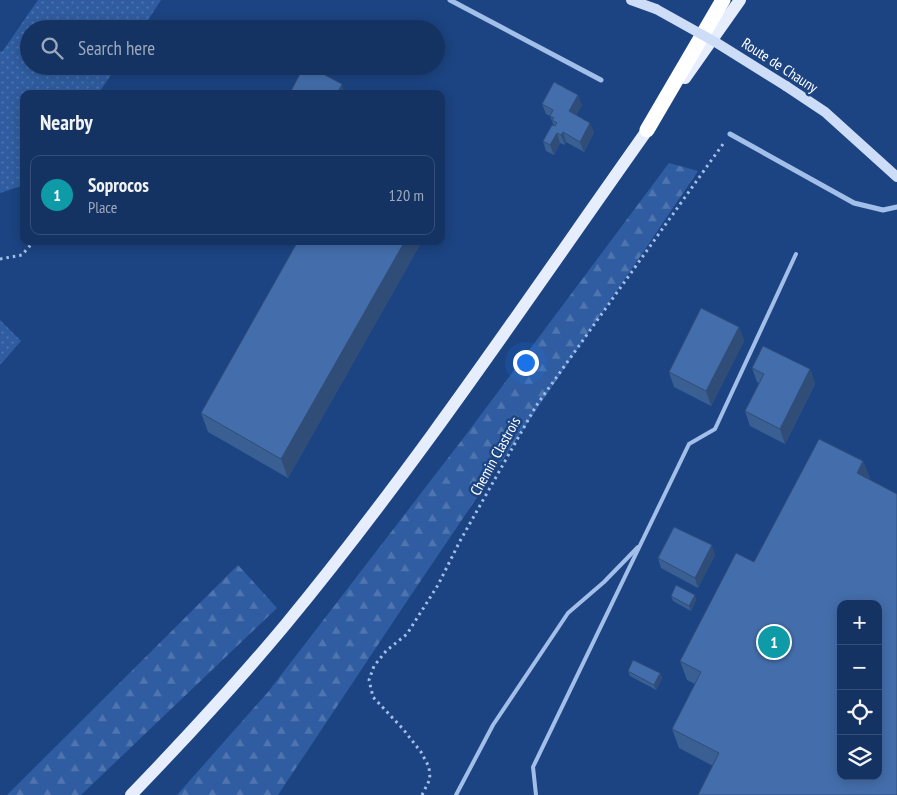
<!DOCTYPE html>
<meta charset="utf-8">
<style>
body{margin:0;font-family:"PT Sans Narrow",sans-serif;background:#1e3b68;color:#f1f3f6}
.controls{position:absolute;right:15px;bottom:15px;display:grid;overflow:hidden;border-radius:10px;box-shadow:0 2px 12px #0003}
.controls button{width:45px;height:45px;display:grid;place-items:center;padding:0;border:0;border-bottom:1px solid #344e77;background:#153362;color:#f1f3f6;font:25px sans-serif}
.you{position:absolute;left:525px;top:362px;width:18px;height:18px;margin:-12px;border:4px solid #fff;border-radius:50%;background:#1a73e8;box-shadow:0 0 0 8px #1a73e833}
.badge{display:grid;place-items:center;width:32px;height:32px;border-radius:50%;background:#fad660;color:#fff;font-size:16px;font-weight:700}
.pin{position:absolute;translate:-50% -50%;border:2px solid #fff;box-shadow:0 1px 5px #0006}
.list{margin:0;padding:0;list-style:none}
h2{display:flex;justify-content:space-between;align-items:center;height:65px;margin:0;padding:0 20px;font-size:21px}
h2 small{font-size:16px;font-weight:400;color:#9daabe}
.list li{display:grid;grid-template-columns:32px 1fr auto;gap:15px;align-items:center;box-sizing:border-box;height:80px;margin:0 10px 10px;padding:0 10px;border:1px solid #344e77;border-radius:10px}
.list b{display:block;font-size:19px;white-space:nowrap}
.list p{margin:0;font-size:16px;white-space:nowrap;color:#9daabe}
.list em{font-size:16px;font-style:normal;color:#9daabe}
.icon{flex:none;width:28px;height:28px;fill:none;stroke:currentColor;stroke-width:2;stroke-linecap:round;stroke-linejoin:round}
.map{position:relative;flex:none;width:897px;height:795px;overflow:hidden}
.search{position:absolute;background:#153362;box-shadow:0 2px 12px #0003;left:20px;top:20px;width:425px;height:55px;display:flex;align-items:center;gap:12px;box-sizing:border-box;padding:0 18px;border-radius:28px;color:#9daabe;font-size:19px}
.panel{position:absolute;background:#153362;box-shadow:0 2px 12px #0003;left:20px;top:90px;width:425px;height:155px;border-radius:10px}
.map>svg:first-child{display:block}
.grass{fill:url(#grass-dots)}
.forest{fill:url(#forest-firs)}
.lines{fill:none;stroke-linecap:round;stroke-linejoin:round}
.path{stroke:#a2bfea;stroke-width:3;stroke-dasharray:2.5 4;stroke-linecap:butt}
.lane{stroke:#a2bfea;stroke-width:4}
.street{stroke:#a2bfea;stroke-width:5}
.secondary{stroke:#cdddf7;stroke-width:10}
.primary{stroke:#e6eefe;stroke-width:12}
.highway{stroke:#fff;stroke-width:15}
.secondary-bridge{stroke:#cdddf7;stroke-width:10}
.wall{fill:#3a5f93}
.shaded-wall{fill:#304d78}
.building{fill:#446eab;stroke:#304d78;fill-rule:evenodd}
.labels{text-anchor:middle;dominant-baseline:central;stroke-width:5;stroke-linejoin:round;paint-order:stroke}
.street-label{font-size:15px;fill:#fff;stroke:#1c4482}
</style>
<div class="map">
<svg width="897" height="795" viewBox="0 0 897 795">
<defs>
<pattern id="grass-dots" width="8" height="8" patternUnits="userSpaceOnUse" patternTransform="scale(1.25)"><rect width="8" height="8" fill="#305da1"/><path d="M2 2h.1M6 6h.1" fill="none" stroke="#4f75af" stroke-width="1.8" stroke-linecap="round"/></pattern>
<pattern id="forest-firs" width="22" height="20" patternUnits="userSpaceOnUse" patternTransform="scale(1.25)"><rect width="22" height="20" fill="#305da1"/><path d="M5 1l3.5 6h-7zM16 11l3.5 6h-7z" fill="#4f75af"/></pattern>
</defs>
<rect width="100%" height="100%" fill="#1c4482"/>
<!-- grass -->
<g class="grass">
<path d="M38,0H161L142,29H29V66H117L98,94H24V185L0,193V51L2,52Z"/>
<path d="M0,320L21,341L0,365Z"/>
</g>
<!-- forest -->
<g class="forest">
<path d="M669,163L698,171L409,598L278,795H177L268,692L465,436Z"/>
<path d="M238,565L277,608L81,795H7Z"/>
</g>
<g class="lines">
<!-- path -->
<g class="path">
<path d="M0,259L22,255L34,241"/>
<path d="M422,795L430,779L429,767L421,752L403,729L373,697L369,680L374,666L386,651L407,634L438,585L460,541L536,406L723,144"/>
</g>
<!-- lane -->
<g class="lane">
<path d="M456,795L493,725L568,613L604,582L638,547"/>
<path d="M536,795L533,767L689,444L715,429L796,254"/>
</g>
<!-- street -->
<g class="street">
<path d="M450,0L601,80"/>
<path d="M730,134L854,203L883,210L897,207"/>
</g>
<!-- secondary -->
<g class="secondary">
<path d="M631,0L656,9"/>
<path d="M786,86L825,112L897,177"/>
</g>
<!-- primary -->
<g class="primary">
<path d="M685,78L740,0"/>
<path d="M131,795C184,740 237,683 286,624C418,464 533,291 653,122"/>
</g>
<!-- highway -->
<path class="highway" d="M647,130L723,0"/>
<!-- secondary-bridge -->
<path class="secondary-bridge" d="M656,9L717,43L786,86"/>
</g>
<!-- wall -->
<g class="wall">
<path d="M542,104L582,105L576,115L594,132L584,152L566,142L565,145L560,143L554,155L546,151L543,141L554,126L550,116L546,114Z"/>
<path d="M298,241H422L288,478L208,432L201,413Z"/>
<path d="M739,327L744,341L711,406L674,387L669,372Z"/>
<path d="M752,368L810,369L815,384L785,444L750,426L745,411L759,383L757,382Z"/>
<path d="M863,461L870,479L713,766L679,748L672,729L695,684L687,680L680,661L754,562Z"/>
<path d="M715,555L698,588L661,568L658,558Z"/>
<path d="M695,595L696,600L691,611L673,601L671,596Z"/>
<path d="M628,671L660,673L662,678L656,690L630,676Z"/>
</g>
<!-- shaded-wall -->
<g class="shaded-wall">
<path d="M342,84L345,94H337Z"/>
<path d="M578,95L582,105L573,121L569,111Z"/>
<path d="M590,123L594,132L584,152L580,142Z"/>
<path d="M563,132L566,142L565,145L561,135Z"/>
<path d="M557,133L560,143L554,155L550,145Z"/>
<path d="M405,241H422L288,478L281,459Z"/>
<path d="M739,327L744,341L711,406L706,391Z"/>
<path d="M810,369L815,384L785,444L780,429Z"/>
<path d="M863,461L870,480L857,473Z"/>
<path d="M712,545L715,555L698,588L695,578Z"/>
<path d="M695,595L696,600L691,611L689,606Z"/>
<path d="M660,673L662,678L656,690L654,685Z"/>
</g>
<!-- building -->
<g class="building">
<path d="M304,66H308L342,84L337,94H297L291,91Z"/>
<path d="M554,82L578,95L569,111L590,123L580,142L563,132L561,135L557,133L550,145L543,141L552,125L555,126L557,123L552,120L554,118L550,116L553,110L542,104Z"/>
<path d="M298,241H405L281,459L201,413Z"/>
<path d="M701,308L739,327L706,391L669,372Z"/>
<path d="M763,346L810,369L780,429L745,411L764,374L752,368Z"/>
<path d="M819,439L863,461L857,473L897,494V795H698L719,753L672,729L701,672L680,661L736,553L754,562ZM841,604H878V776H841Z"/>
<path d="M674,527L712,545L695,578L658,558Z"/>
<path d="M676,585L695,595L689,606L671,596Z"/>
<path d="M633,660L660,673L654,685L628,671Z"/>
</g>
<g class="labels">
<!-- street labels -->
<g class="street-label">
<text transform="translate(780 65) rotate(33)">Route de Chauny</text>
<text transform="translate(495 456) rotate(-61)">Chemin Clastrois</text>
</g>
</g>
</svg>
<div class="controls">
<button>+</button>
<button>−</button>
<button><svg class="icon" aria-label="locate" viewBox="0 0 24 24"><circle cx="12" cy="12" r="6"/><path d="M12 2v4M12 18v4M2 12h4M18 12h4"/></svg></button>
<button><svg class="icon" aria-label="layers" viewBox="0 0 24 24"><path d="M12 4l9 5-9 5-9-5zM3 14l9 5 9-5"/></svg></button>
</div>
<div class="you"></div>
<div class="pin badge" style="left:774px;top:642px;background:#0f9aa8">1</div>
<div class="search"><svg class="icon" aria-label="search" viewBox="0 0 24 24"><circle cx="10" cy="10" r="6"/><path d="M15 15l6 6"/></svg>Search here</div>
<section class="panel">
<h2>Nearby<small></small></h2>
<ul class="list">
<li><span class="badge" style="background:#0f9aa8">1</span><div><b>Soprocos</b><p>Place</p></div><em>120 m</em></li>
</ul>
</section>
</div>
